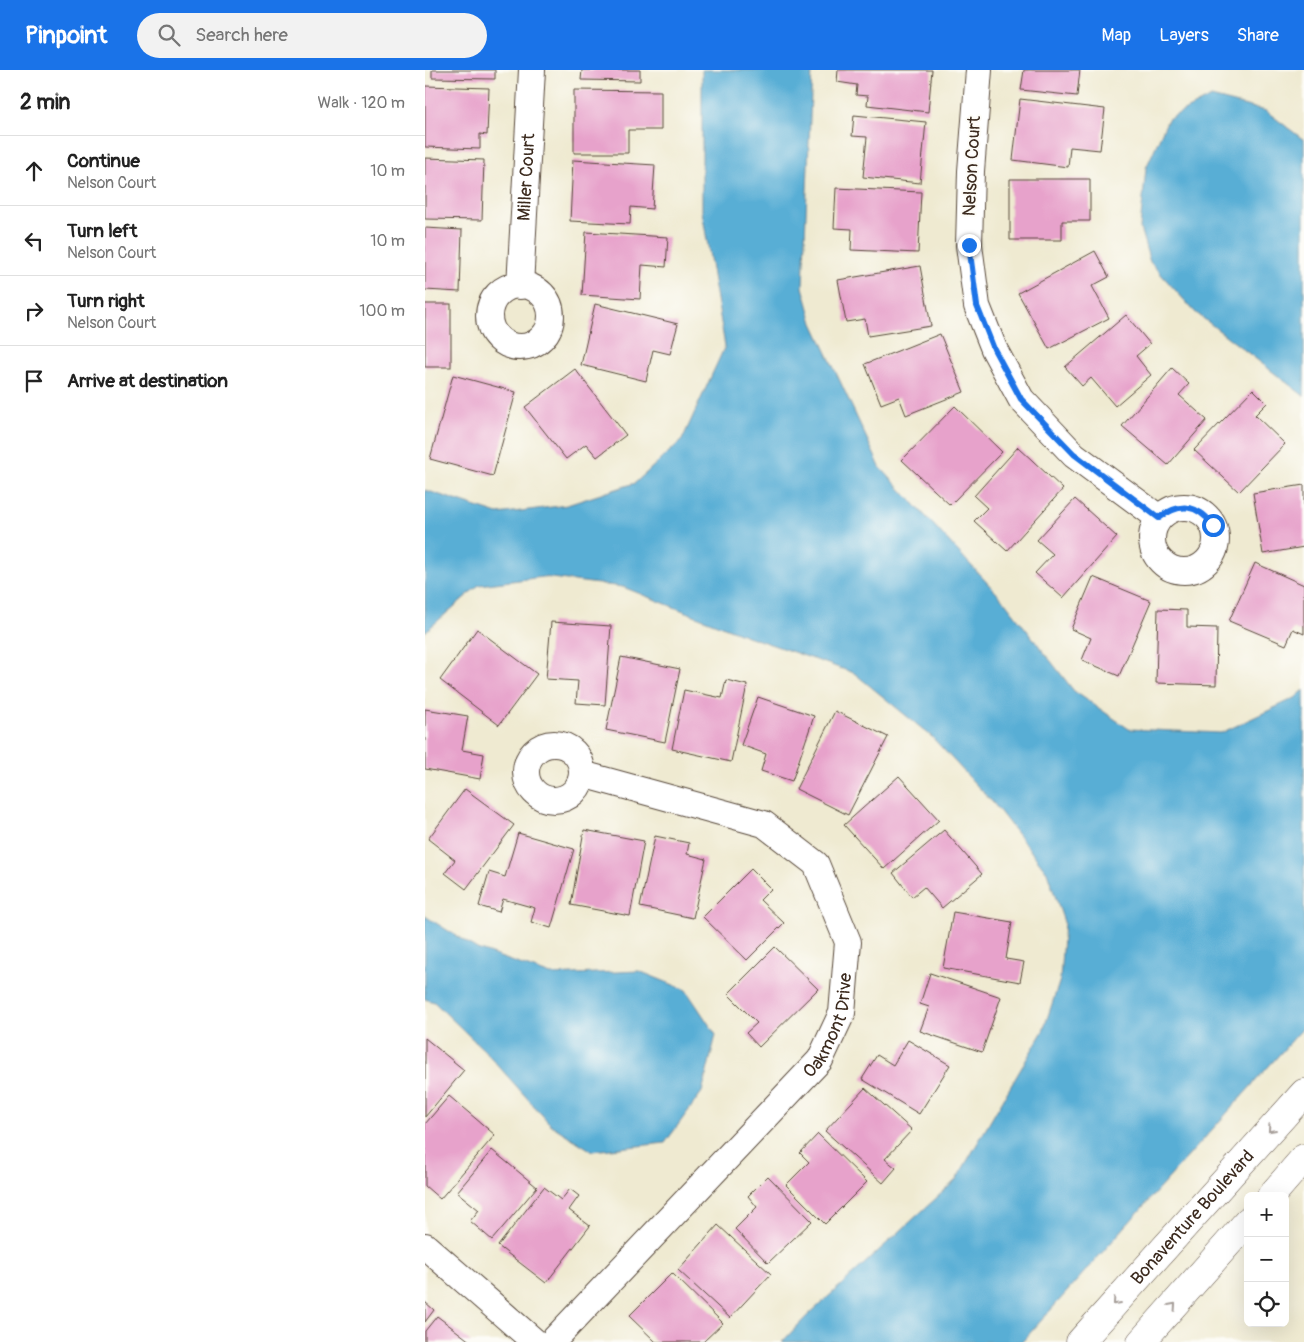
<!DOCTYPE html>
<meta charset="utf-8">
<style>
body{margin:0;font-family:Pangolin,sans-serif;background:#f2f2f2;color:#222}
.controls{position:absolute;right:15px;bottom:15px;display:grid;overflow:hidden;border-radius:8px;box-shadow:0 5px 20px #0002}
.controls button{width:45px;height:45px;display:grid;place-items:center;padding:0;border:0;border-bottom:1px solid #e0e0e0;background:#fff;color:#222;font:25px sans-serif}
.stop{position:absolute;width:15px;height:15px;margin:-11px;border:4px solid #1a73e8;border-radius:50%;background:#fff}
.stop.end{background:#1a73e8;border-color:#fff;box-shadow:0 1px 5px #0008}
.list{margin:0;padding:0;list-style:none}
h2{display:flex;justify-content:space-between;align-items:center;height:65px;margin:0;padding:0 20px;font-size:21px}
h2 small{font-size:16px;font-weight:400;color:#767676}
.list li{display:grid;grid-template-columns:32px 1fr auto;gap:15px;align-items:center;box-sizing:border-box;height:70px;padding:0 20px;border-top:1px solid #e0e0e0}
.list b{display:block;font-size:19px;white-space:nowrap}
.list p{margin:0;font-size:16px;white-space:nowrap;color:#767676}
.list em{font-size:16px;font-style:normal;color:#767676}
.icon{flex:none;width:28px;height:28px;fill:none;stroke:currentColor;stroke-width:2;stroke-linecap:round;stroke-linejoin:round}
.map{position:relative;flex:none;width:879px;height:1272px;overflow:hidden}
header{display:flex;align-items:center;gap:30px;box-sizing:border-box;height:70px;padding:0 25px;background:#1a73e8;color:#fff}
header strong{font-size:24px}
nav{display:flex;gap:28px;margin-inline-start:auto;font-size:18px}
.search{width:350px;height:45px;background:#f2f2f2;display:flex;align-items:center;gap:12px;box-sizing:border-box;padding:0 18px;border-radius:28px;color:#767676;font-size:19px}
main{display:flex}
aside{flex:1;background:#fff}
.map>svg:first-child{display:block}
.water{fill:#59aed5;stroke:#4a6c7a}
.building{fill:#e7a2cb}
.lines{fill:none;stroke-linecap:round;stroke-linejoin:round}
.minor-casing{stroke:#564739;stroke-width:28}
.major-casing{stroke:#564739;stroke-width:29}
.minor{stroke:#fff;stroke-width:26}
.major{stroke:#fff;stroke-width:28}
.oneway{stroke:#a79f9a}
.route{stroke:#1a73e8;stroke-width:6}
.labels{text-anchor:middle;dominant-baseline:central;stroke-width:4;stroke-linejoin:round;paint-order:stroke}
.street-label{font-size:18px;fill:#3b2a1e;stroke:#fdfcf7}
</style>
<header>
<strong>Pinpoint</strong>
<div class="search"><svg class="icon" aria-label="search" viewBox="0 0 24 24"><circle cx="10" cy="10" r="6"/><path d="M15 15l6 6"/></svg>Search here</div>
<nav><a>Map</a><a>Layers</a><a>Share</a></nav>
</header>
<main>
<aside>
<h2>2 min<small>Walk · 120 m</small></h2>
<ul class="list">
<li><svg class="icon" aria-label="ahead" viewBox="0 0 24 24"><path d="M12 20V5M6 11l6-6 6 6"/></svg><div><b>Continue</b><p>Nelson Court</p></div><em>10 m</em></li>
<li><svg class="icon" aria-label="left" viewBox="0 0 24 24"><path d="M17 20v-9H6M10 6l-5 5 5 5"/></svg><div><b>Turn left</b><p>Nelson Court</p></div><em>10 m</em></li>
<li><svg class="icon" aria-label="right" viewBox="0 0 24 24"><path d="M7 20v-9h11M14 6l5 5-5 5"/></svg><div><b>Turn right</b><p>Nelson Court</p></div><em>100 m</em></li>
<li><svg class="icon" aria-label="arrive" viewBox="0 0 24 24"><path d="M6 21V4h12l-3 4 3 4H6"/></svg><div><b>Arrive at destination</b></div></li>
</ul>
</aside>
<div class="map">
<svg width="879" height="1272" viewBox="0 0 879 1272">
<rect width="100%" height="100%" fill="#fdfcf7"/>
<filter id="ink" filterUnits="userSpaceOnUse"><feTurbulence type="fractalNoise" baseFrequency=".02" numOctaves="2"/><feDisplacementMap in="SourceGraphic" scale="10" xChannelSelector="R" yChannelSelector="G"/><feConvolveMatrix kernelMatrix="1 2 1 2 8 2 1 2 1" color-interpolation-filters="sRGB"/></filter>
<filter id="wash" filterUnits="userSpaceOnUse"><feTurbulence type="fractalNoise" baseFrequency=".0096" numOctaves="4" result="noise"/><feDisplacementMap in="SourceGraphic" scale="20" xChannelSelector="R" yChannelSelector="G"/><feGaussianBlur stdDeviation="1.12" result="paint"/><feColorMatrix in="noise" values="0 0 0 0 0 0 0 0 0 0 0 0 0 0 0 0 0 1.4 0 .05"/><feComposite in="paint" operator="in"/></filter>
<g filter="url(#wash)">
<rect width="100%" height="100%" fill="#efead1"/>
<!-- water -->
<g class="water">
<path d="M277,0H387L378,217L388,253L455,397L580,532L649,621L704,659L796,663L870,628L879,620V957L597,1272H357L381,1247L531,1110L618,961L635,910L639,852L622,802L569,734L506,666L429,603L322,566L198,517L118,507L54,515L0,562V420L73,444L142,435L210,413L257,370L300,276L277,141Z"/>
<path d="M786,27L841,41L879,70V326L770,242L725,192L715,158L721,98L743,49Z"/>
<path d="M0,846L52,879L126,905L214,901L261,920L291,965L277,1022L240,1073L167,1081L126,1055L60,981L9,932L0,929Z"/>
</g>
<g id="blocks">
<!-- building -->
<g class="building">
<path d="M7,0H70V9L7,8Z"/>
<path d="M157,0H215V11L156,10Z"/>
<path d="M413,0H507L503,42L442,35L443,26L431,25L432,15L412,12Z"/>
<path d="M599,0H655L652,26L596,20Z"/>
<path d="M0,16L64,18L62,65L55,64V79L0,77Z"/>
<path d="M149,20L236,21V60H203V83H149Z"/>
<path d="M595,29L680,39L675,80L645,77L643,97L588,90Z"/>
<path d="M429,45L501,52L495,113L438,107L442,67L427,66Z"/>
<path d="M0,88L59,90L57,150L0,149Z"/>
<path d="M148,90L230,95L227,139L206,137L205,154L145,151Z"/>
<path d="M585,109H665V151H637V170H585Z"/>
<path d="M411,118L496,122L493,183L426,180L427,159L409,158Z"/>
<path d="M0,158L37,160L35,222L0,220Z"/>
<path d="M161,162L243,167L241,197L217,195L215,229L157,225Z"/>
<path d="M670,181L684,207L667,216L684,248L624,279L593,223Z"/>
<path d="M495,196L506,256L443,266L440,249L421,252L413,210Z"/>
<rect x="0" y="234" width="26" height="63"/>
<path d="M170,234L253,254L245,284L228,280L221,311L156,295Z"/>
<path d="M701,245L725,274L711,286L726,305L690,336L666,308L657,316L640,297Z"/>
<path d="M515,264L539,322L481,345L474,327L456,334L440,294Z"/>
<path d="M747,298L764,314L754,325L782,350L743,395L697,356Z"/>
<path d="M150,299L201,365L172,387L161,374L141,389L100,337Z"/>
<path d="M28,305L91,322L68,406L5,389Z"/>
<path d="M828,319L842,333L830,345L860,374L814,422L769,380Z"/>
<path d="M530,336L577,382L525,435L477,390Z"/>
<path d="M593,377L638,419L582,481L549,451L562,438L549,426Z"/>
<path d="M879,415V477L838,484L828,423Z"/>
<path d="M650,429L692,467L638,528L610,503L628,484L612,470Z"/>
<path d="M830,493L879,515V564L868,559L861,575L804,551Z"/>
<path d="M668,507L726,531L694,606L657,590L666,568L646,559Z"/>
<path d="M733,539L762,540V557L792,558L791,615L731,613Z"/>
<path d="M126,552L186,556L180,635L151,633L153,611L121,609Z"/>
<path d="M52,559L112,604L74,655L15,610Z"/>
<path d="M196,587L255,599L240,672L181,660Z"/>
<path d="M301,610L322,615L306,692L247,679L259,620L297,628Z"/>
<path d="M333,627L389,646L367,711L336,701L341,684L316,675Z"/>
<path d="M0,639L43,646L37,680L59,684L55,709L0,699Z"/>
<path d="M410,641L463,667L423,745L371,719Z"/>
<path d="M474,706L514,750L459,799L419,755Z"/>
<path d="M40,719L89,755L41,819L20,803L30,790L3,769Z"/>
<path d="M159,760L219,771L205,846L146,835Z"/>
<path d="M519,760L557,804L517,838L499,817L487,827L468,803Z"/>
<path d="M93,763L149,779L126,858L106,852L110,838L78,829L74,842L54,836L64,802L80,807Z"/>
<path d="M230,766L264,773L262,784L281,789L268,848L215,837Z"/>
<path d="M326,799L346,819L335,830L359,853L322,890L278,847Z"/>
<path d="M528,842L587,852L581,889L599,892L595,912L518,898Z"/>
<path d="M350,877L393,919L334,977L321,963L332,953L303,924Z"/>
<path d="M505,903L576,927L557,982L495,961L504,937L495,934Z"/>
<path d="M0,968L39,1000L0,1047Z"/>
<path d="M483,970L525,995L494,1044L437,1009L452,985L468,995Z"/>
<path d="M440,1018L487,1060L460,1089L471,1098L458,1113L400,1061Z"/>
<path d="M24,1026L70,1065L15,1129L0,1116V1054Z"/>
<path d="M393,1064L442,1112L400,1154L361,1115L384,1092L375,1083Z"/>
<path d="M67,1080L112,1117L67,1170L45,1151L54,1140L32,1122Z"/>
<path d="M343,1106L387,1151L343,1193L310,1159L332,1137L323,1126Z"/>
<path d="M119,1117L136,1130L145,1119L154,1126L144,1140L165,1156L121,1213L73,1176Z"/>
<path d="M293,1155L346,1204L305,1248L253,1200Z"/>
<path d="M247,1203L298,1253L278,1272H231L204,1246Z"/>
<path d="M0,1232L9,1240L0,1252Z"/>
<path d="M12,1246L46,1272H0V1261Z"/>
</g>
</g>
</g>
<g filter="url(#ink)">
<use href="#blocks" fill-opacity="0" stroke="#564739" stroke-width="1"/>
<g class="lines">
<!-- minor casing -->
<g class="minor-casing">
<g id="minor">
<path d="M554,0L546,101L544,175L552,236L569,279L596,329L649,385L734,448"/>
<circle cx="95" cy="246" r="31"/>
<path id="s1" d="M95,216L107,0"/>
<circle cx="759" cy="469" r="32"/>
<circle cx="129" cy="702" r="28"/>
<path d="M0,1176L110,1272"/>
<path id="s2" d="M127,1272L395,990L417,943L423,872L391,794L339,754L157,704"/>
</g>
</g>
<!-- major casing -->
<g class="major-casing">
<g id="major">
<path d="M846,1126L879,1088"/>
<path id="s3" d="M655,1272L879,1023"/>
<path d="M716,1272L823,1151"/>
</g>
</g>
<!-- minor -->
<use href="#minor" class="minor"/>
<!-- major -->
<use href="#major" class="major"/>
</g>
<!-- one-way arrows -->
<defs><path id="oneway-chevron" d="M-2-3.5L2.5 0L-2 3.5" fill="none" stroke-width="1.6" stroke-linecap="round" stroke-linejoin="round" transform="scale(1.25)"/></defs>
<g class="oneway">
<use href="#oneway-chevron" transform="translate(846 1059) rotate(132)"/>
<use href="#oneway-chevron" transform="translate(691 1232) rotate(132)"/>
<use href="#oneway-chevron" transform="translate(748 1236) rotate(-48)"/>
</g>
</g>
<g class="lines" filter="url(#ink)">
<!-- route -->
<path class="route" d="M544,175L552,236L569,279L596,329L649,384L734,448C755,432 772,434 788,455"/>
</g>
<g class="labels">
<!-- street labels -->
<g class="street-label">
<text transform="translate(547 96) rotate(-87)">Nelson Court</text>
<text stroke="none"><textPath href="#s1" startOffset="109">Miller Court</textPath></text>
<text stroke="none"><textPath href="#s2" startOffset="425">Oakmont Drive</textPath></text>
<text stroke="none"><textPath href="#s3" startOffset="168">Bonaventure Boulevard</textPath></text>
</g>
</g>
</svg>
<div class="controls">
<button>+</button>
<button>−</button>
<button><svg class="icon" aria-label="locate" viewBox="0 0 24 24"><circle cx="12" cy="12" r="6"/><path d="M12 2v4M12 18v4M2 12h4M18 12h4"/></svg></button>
</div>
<div class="stop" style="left:788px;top:455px"></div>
<div class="stop end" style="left:544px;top:175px"></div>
</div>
</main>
